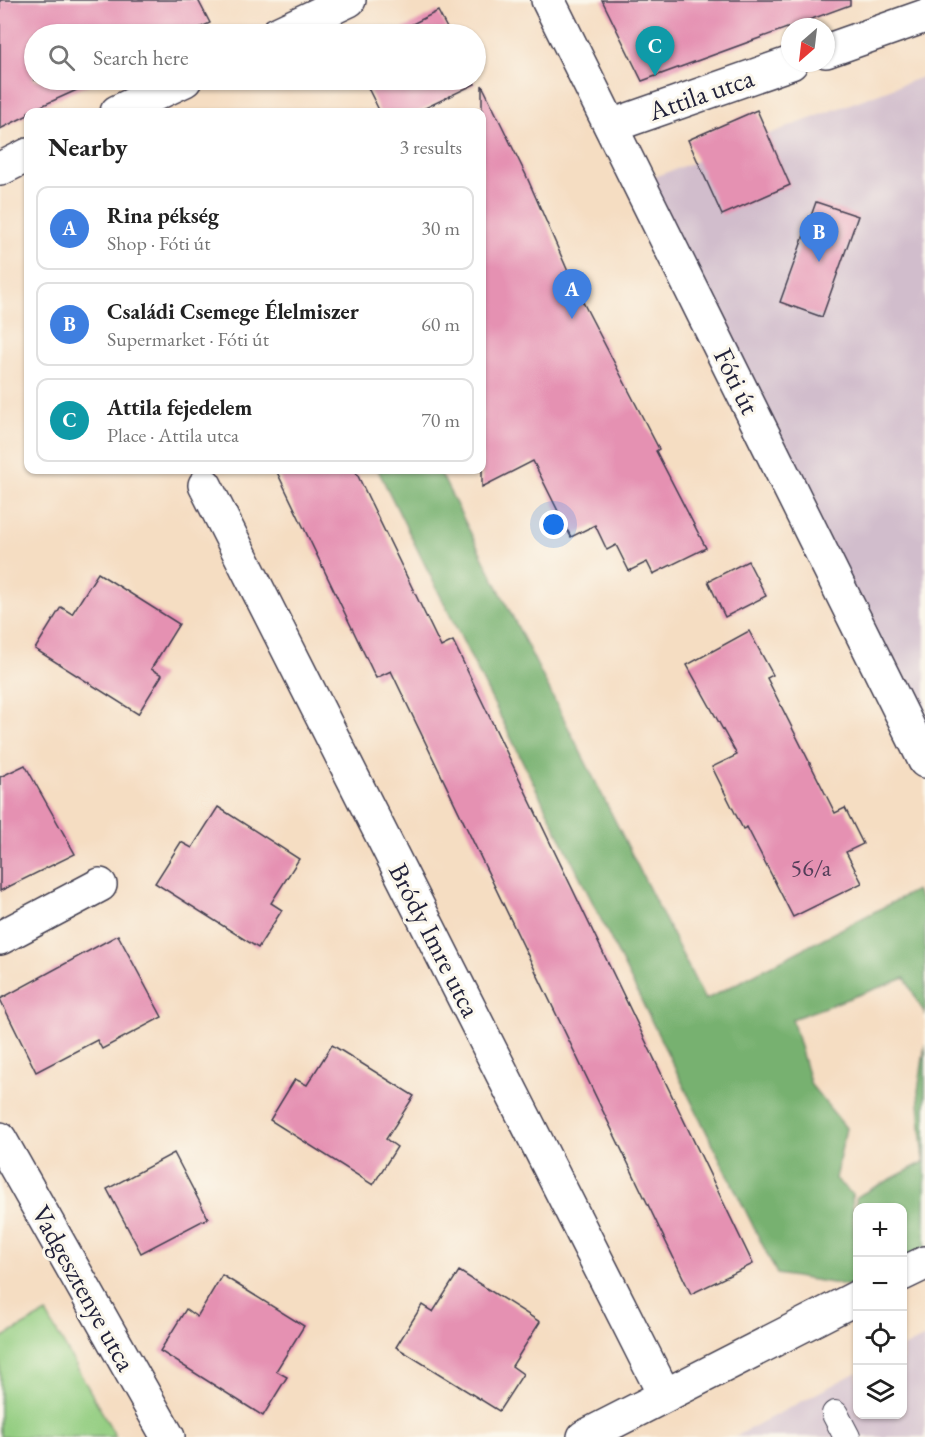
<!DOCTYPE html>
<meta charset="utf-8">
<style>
body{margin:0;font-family:"EB Garamond",serif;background:#f2f2f2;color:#222}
.controls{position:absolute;right:18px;bottom:18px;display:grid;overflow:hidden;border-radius:12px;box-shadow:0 2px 4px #0004}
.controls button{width:54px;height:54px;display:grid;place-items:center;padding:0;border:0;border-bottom:2px solid #e0e0e0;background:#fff;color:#222;font:30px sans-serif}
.compass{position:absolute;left:781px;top:18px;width:54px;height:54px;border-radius:50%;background:#fff;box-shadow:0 2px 4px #0004;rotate:208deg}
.you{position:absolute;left:554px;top:525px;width:21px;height:21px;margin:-15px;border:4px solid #fff;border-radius:50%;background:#1a73e8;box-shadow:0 0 0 9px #1a73e833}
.badge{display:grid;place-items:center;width:39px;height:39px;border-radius:50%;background:#db2777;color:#fff;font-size:20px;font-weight:700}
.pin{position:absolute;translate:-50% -50px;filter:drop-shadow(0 2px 3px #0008)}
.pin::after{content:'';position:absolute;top:32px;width:21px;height:18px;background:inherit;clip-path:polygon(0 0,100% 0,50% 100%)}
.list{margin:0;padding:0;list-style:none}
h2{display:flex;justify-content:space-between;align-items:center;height:78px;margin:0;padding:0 24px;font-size:26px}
h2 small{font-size:20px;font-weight:400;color:#767676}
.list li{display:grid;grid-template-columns:39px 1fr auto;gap:18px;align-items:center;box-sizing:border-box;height:84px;margin:0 12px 12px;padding:0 12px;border:2px solid #e0e0e0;border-radius:12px}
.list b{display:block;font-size:22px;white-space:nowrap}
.list p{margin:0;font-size:20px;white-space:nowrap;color:#767676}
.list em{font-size:20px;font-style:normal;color:#767676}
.icon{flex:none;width:33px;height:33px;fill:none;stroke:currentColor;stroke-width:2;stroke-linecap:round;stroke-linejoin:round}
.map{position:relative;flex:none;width:925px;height:1437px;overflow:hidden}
.search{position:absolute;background:#fff;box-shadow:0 2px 4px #0004;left:24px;top:24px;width:462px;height:66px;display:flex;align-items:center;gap:15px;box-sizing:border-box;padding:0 21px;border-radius:33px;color:#767676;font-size:22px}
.panel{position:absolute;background:#fff;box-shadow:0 2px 4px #0004;left:24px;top:108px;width:462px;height:366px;border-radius:12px}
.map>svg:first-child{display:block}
.industrial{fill:#d1bdcc}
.green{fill:#94ce82;stroke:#5b785e;stroke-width:1.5}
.forest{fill:#77b170;stroke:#4c6a56;stroke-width:1.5}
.building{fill:#e591b2}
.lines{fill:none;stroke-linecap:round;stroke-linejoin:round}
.lane-casing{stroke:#423e4f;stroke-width:28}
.street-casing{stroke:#423e4f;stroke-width:36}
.secondary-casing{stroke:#423e4f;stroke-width:36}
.lane{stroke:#fff;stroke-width:26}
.street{stroke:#fff;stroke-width:33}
.secondary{stroke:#fff;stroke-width:33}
.labels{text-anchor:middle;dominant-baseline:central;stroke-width:6;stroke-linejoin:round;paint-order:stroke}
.number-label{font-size:24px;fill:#533e59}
.street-label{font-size:27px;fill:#22223b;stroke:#fbf7ec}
</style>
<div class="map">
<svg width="925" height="1437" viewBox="0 0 925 1437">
<rect width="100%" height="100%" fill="#fbf7ec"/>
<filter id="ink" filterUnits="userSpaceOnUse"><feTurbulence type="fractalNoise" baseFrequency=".0167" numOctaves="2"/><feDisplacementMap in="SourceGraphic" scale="12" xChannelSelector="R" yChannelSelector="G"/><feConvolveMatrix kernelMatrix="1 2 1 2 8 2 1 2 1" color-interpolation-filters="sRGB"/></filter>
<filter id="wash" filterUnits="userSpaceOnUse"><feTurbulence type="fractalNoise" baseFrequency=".008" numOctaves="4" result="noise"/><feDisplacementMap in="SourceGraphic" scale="24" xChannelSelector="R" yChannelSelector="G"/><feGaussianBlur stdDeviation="1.35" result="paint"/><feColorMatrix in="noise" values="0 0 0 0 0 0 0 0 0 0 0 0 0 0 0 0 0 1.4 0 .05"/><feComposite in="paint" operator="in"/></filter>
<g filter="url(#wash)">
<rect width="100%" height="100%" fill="#f5ddc2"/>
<!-- industrial -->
<g class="industrial">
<path d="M925,76V779L630,186Z"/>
<path d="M925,1337V1437H734L857,1372L858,1414H902L903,1348Z"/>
</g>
<!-- green -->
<path class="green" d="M46,1313L116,1437H0V1339Z"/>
<!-- forest -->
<g class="forest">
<path d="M378,470H439L705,1000L916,890L925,909V1015L905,978L792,1019L811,1085L846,1128L835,1179L852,1194L857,1287L777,1274Z"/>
<path d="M925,1045V1250L903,1262L902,1208H858L857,1231L856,1197L924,1162L918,1091Z"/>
</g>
<g id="blocks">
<!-- building -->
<g class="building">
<path d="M0,0H198L210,23L187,34H34V80H99L28,112V115L0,129Z"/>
<path d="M602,0H850V5L642,81Z"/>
<path d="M438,11L450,34H393Z"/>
<path d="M364,80H473L475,84L417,112H380Z"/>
<path d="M482,85L526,175L573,283L659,449L656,451L706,548L653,574L647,562L629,571L616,545L607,550L595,525L571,537L533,461L482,487Z"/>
<path d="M757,110L790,185L722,215L688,140Z"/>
<path d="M816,202L858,216L822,317L780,302Z"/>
<path d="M276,470H355L441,647L453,641L753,1264L691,1294L391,671L376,678Z"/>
<path d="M748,561L766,596L725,617L708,581Z"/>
<path d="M98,573L179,624L151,669L162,675L138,714L35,649L61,607L72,614Z"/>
<path d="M749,631L773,675L767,678L835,813L845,808L863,844L846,852L862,883L793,917L747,827L743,829L712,767L737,755L687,665Z"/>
<path d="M25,765L75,854L0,891V777Z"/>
<path d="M218,807L299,859L271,903L282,910L258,948L155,883L181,842L192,848Z"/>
<path d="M118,935L162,1017L102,1049L97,1040L36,1072L0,999Z"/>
<path d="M332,1045L414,1096L386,1139L397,1147L373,1185L270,1120L295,1079L307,1085Z"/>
<path d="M174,1153L208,1218L141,1253L107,1189Z"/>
<path d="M459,1271L540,1322L512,1366L523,1374L499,1411L396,1347L422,1305L433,1312Z"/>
<path d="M222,1275L304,1326L276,1371L287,1377L263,1416L160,1351L186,1309L197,1317Z"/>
</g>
</g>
</g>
<g filter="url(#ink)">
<use href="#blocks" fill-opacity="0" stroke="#423e4f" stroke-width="1.5"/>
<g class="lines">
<!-- lane casing -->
<g class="lane-casing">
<path id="lane" d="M835,1414L847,1437"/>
</g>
<!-- street casing -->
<g class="street-casing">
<g id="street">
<path d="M277,34L349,0"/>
<path d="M826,51L925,16"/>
<path d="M117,112L185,80"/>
<path d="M611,126L791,63"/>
<path d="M0,169L28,155"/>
<path d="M205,485L664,1394"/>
<path d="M0,938L100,885"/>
<path d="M0,1139L168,1437"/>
<path d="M902,1274L925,1263"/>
<path d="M584,1437L858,1297"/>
</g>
</g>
<!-- secondary casing -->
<g class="secondary-casing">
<path id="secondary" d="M548,0L925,761"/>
</g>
<!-- lane -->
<use href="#lane" class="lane"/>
<!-- street -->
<use href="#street" class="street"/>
<!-- secondary -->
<use href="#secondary" class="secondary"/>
</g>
</g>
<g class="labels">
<!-- number labels -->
<g class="number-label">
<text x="811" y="867">56/a</text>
</g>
<!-- street labels -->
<g class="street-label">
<text transform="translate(701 94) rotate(-19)">Attila utca</text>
<text transform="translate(737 381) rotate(64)">Fóti út</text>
<text transform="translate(435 940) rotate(63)">Bródy Imre utca</text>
<text transform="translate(84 1288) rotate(61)">Vadgesztenye utca</text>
</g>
</g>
</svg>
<div class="controls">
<button>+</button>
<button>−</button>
<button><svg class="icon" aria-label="locate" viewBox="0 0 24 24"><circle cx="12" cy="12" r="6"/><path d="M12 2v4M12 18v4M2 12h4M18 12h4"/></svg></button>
<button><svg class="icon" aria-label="layers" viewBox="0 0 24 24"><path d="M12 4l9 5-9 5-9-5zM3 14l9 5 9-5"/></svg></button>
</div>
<svg class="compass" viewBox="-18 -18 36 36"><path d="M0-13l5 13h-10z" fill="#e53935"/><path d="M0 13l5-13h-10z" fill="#767676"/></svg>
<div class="you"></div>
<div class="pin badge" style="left:572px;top:319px;background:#3f7fe0">A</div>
<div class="pin badge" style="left:819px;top:262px;background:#3f7fe0">B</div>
<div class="pin badge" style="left:655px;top:76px;background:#0f9aa8">C</div>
<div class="search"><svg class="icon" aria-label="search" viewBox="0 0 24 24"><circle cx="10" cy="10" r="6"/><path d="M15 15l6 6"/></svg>Search here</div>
<section class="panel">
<h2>Nearby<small>3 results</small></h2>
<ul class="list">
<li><span class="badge" style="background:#3f7fe0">A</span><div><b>Rina pékség</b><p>Shop · Fóti út</p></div><em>30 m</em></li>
<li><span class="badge" style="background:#3f7fe0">B</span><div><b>Családi Csemege Élelmiszer</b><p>Supermarket · Fóti út</p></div><em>60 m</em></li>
<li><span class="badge" style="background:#0f9aa8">C</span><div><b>Attila fejedelem</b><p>Place · Attila utca</p></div><em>70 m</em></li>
</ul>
</section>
</div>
